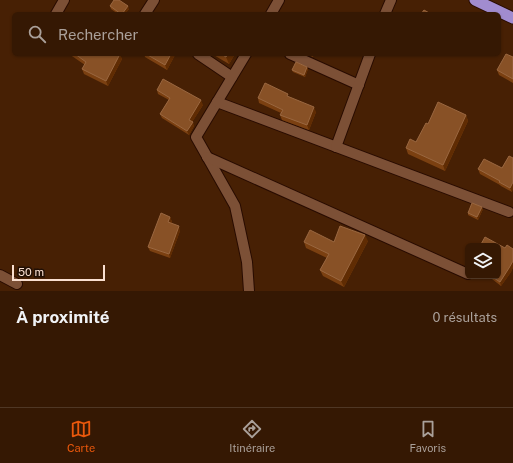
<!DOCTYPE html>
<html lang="fr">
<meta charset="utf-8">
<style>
body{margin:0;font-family:"Public Sans",sans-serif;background:#3d210d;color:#f1f3f6}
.controls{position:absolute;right:12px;bottom:12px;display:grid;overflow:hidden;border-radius:6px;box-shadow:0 1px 3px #0004}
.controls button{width:36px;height:36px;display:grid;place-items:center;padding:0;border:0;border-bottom:1px solid #4f3725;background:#351803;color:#f1f3f6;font:20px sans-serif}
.scale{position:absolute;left:12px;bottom:10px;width:93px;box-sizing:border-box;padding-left:4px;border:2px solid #fadfd0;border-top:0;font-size:11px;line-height:14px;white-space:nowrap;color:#fadfd0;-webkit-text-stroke:3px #210f05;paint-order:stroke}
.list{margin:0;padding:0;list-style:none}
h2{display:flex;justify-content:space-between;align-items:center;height:52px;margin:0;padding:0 16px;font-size:17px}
h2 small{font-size:13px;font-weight:400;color:#aaa09a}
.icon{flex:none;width:22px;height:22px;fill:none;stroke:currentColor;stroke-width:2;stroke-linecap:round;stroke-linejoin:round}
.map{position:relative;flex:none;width:513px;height:291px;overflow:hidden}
.search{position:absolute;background:#351803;box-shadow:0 1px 3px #0004;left:12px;right:12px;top:12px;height:44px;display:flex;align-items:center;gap:10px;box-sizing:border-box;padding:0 14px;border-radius:6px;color:#aaa09a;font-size:15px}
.sheet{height:116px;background:#351803}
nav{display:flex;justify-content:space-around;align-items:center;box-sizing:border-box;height:56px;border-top:1px solid #4f3725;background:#351803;font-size:11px;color:#aaa09a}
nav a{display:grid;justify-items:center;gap:2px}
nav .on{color:#ea580c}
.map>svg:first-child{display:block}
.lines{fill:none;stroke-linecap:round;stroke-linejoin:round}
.minor-casing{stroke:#280b00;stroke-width:12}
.trunk-casing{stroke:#280b00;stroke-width:13}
.minor{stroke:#7c5036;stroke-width:10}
.trunk{stroke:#a18ccf;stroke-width:11}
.wall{fill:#7b4011}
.shaded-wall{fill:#602c03}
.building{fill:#885126;stroke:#9a6740}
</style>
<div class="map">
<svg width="513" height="291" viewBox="0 0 513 291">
<rect width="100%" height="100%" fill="#472004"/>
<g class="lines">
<!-- minor casing -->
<g class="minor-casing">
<g id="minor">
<path d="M56,14L64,0"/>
<path d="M145,14L154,0"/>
<path d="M271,14L279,0"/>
<path d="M385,14L391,0"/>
<path d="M198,54L232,77"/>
<path d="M246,54L196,137L235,206L247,262L249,291"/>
<path d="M290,54L359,85"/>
<path d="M217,102L509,212"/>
<path d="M336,147L370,54"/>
<path d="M207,157L468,274"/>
<path d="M0,275L17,284"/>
</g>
</g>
<!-- trunk casing -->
<g class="trunk-casing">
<path id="trunk" d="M475,0L513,18"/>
</g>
<!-- minor -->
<use href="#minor" class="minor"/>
<!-- trunk -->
<use href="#trunk" class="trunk"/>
</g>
<!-- wall -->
<g class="wall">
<path d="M110,6L129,9L125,14H118L111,9Z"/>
<path d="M69,54H119L122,59L108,86L84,74L82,69L85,65Z"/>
<path d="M144,54H175V55L167,70L145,57Z"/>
<path d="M212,54H235L229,64Z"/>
<path d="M306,54H314L313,57Z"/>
<path d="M513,57V83L499,75L497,70Z"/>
<path d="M307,67L308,69L305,77L293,72L292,70Z"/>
<path d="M157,90L203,105L192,122L194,126L189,135L162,118L160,114L169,100L158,94Z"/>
<path d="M290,97L316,112L309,130L282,120L280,115L281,113L259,103L258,98Z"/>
<path d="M466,115L468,121L445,171L408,154L406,148L416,142L428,124Z"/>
<path d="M509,156L512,192L501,186L500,185L480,174L478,169L502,168Z"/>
<path d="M483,209L478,220L468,215V213Z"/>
<path d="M170,217L172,222L171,223L180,231L170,258L150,251L148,247Z"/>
<path d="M368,241L344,287L323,276L320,270L327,258L306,248L304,242Z"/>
<path d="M498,246L513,267L511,272L501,286L492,279L490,276L499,262H498Z"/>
</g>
<!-- shaded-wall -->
<g class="shaded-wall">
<path d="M128,6L129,9L125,14H122Z"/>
<path d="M120,54L122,59L108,86L106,81Z"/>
<path d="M171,54H175V55L167,70L165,65Z"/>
<path d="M228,54H235L229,64L226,57Z"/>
<path d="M307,67L308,69L305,77L304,75Z"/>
<path d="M201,100L203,105L191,124L189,120Z"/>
<path d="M314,107L316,112L309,130L307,125Z"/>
<path d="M466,115L468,121L445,171L443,165Z"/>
<path d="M193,122L194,126L189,135L187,131Z"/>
<path d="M513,182V190L512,192L510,188Z"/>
<path d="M482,207L483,209L478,220L477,217Z"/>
<path d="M170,217L172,222L170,227L168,222Z"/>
<path d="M179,226L180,231L170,258L169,254Z"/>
<path d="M365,235L368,241L344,287L341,281Z"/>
<path d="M513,261V267L511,272L501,286L500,282Z"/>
</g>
<!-- building -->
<g class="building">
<path d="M114,0H119L128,6L122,14H121L110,6Z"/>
<path d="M424,10L431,14H421Z"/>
<path d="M75,54H120L106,81L82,69L86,62Z"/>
<path d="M146,54H171L165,65Z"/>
<path d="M221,54H228L226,57Z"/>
<path d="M506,54L513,57V79L497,70Z"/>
<path d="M296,62L307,67L304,75L292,70Z"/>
<path d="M163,79L201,100L189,120L193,122L187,131L160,114L170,98L157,90Z"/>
<path d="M265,83L288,94L287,96L314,107L307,125L280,115L283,110L258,98Z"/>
<path d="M438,102L466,115L443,165L406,148L410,139L416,142L426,123L428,124Z"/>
<path d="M509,156L513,158V182L510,188L499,182L500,181L478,169L484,159L502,168Z"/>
<path d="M472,203L482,207L477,217L468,213Z"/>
<path d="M161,213L170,217L168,222L179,226L169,254L148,247Z"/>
<path d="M340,226L365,235L341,281L320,270L329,254L304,242L310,230L334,242Z"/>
<path d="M485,237L505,248L507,245L513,249V261L509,268L500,282L491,276H498V264L500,260L498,259V246H480Z"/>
</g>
</svg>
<div class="controls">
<button><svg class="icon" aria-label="layers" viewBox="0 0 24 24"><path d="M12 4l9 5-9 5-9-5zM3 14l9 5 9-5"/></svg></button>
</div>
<div class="scale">50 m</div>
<div class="search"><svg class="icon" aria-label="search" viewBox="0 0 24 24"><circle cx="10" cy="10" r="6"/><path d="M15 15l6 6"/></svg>Rechercher</div>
</div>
<section class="sheet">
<h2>À proximité<small>0 résultats</small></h2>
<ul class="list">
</ul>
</section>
<nav>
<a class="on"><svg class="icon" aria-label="map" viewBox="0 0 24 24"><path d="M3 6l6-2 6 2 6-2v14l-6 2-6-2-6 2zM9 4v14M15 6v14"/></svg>Carte</a>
<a><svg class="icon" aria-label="directions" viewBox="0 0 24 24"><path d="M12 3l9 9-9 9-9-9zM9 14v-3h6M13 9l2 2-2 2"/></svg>Itinéraire</a>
<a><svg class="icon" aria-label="saved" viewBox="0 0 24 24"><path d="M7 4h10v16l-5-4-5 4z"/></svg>Favoris</a>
</nav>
